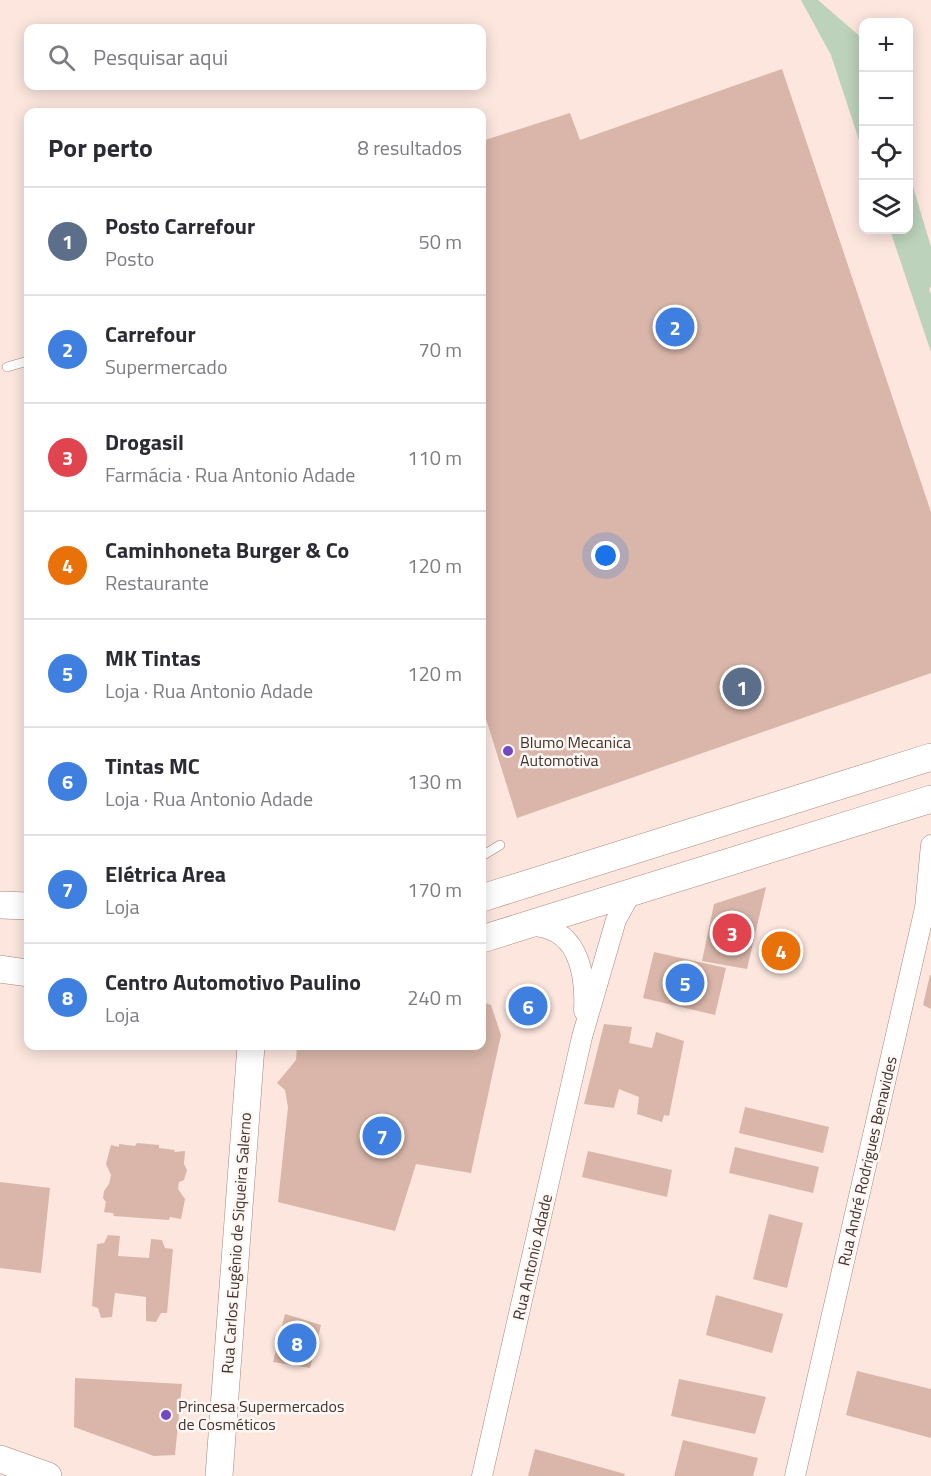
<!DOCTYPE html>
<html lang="pt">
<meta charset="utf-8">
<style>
body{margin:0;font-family:"Titillium Web",sans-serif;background:#f2f2f3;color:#2b2b33}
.controls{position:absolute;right:18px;top:18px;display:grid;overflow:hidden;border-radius:12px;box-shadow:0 3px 15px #0003}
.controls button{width:54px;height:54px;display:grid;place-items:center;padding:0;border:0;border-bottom:2px solid #e1e1e2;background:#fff;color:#2b2b33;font:30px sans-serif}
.you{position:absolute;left:606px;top:556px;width:21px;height:21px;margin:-15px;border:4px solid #fff;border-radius:50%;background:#1a73e8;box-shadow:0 0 0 9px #1a73e833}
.badge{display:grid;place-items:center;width:39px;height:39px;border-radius:50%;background:#d93025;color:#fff;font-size:20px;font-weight:700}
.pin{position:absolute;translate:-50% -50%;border:3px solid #fff;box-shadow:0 2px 6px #0006}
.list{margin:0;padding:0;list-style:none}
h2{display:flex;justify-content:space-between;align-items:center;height:78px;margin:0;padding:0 24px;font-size:26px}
h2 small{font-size:20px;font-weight:400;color:#7c7c81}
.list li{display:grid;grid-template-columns:39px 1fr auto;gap:18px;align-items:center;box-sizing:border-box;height:108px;padding:0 24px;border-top:2px solid #e1e1e2}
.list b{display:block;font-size:22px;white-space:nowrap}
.list p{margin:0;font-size:20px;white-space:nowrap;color:#7c7c81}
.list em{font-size:20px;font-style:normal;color:#7c7c81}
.icon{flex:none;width:33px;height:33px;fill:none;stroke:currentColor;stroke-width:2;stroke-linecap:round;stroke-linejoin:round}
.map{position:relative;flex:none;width:931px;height:1476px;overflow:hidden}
.search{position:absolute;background:#fff;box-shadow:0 3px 15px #0003;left:24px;top:24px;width:462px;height:66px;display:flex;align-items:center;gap:15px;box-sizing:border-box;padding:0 21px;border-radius:12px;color:#7c7c81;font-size:22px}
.panel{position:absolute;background:#fff;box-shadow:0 3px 15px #0003;left:24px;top:108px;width:462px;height:942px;border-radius:12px}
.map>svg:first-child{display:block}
.green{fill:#bcd2ba}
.building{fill:#d9b6a9}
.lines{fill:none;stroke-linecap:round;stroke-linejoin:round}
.lane-casing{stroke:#a7867a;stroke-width:10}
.street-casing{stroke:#a7867a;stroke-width:21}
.secondary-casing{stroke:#a7867a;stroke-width:28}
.lane{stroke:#fff;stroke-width:9}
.street{stroke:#fff;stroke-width:20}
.secondary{stroke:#fff;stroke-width:27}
.poi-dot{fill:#7249c2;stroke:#fef7f4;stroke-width:2}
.labels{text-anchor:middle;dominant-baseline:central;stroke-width:5;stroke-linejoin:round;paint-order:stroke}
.poi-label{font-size:16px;fill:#40332d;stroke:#fef7f4;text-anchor:start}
.street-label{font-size:16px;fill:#40332d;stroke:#fef7f4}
</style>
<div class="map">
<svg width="931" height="1476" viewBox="0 0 931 1476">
<rect width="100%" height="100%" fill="#fce6de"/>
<!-- green -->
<g class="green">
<path d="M801,0H818L863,39V152L831,55Z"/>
<path d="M909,173L931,247V286L929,290L931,294V352L890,230H908Z"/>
</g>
<!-- building -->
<g class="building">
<path d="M782,69L931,512V673L517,818L482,706V141L570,113L580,140Z"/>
<path d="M766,887L747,969L702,961L714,904Z"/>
<path d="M763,939L803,949L799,961L758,952Z"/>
<path d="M654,952L726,968L715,1015L643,998Z"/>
<path d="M930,975H931V1009L923,1005Z"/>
<path d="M482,1002L491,1005L501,1035L471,1173L416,1164L395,1231L278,1202L288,1107L285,1090L277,1083L296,1060L297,1046H482Z"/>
<path d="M604,1024L632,1027L629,1043L652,1048L656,1032L684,1041L669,1116L664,1115L662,1122L637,1114L639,1097L619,1089L614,1108L584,1104Z"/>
<path d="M745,1107L829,1127L823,1153L739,1133Z"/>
<path d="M137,1143L159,1145V1148L175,1150L174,1152L185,1151L184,1164L187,1170L184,1180L179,1182L178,1189L185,1199L181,1219L170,1217L169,1220L114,1216L113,1213L104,1212L106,1202L103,1198L104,1191L109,1184L111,1175L106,1164L111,1145L119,1147V1144L135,1146Z"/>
<path d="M735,1147L819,1167L813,1193L729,1173Z"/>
<path d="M588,1151L672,1170L667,1197L582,1177Z"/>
<path d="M0,1182L50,1188L41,1273L0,1268Z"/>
<path d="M769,1214L803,1223L787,1288L753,1279Z"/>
<path d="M108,1235L120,1236L118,1256L149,1258L151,1239L162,1240L165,1248L173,1249L167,1313H161L156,1322L146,1321V1297L115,1293L112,1317L101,1318L98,1308L92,1306L97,1244L104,1243Z"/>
<path d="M716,1295L783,1314L772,1353L706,1335Z"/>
<path d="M285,1314L321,1325L310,1368L273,1362Z"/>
<path d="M857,1371L931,1389V1438L846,1415Z"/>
<path d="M75,1378L182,1384L175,1455L154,1456L74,1427Z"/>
<path d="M679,1379L766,1397L755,1434L671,1416Z"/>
<path d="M683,1440L758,1458L753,1476H674Z"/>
<path d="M535,1449L625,1474L624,1476H528Z"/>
</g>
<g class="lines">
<!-- lane casing -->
<g class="lane-casing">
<g id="lane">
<path d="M7,367L28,361"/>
<path d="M482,856L500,845"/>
</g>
</g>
<!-- street casing -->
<g class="street-casing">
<g id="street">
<path d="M528,926C577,925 586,970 584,1011"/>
<path d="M482,1476L582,1037L616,920L631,893"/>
<path d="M795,1476L925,908L931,845"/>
</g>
</g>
<!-- secondary casing -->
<g class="secondary-casing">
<g id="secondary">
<path d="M482,898L931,757"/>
<path d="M0,905L28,906"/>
<path d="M482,939L931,799"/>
<path d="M0,969L28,973"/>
<path d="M0,1459L48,1476"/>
<path d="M219,1476L251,1046"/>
</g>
</g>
<!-- lane -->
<use href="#lane" class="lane"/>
<!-- street -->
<use href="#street" class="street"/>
<!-- secondary -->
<use href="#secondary" class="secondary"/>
</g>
<!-- markers -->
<g class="poi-dot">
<circle cx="508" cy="751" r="6"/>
<circle cx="166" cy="1415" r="6"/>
</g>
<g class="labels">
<!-- poi labels -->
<g class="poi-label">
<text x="520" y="742">Blumo Mecanica<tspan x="520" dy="18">Automotiva</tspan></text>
<text x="178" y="1406">Princesa Supermercados<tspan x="178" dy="18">de Cosméticos</tspan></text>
</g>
<!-- street labels -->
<g class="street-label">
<text transform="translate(867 1161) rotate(-77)">Rua André Rodrigues Benavides</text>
<text transform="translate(236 1243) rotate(-86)">Rua Carlos Eugênio de Siqueira Salerno</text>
<text transform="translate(532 1257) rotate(-77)">Rua Antonio Adade</text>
</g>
</g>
</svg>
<div class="controls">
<button>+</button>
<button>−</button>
<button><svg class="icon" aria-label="locate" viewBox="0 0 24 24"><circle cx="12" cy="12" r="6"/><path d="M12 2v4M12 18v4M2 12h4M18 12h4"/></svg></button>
<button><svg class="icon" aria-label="layers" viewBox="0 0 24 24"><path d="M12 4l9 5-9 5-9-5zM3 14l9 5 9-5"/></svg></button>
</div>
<div class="you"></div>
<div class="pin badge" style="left:742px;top:687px;background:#5c6f8a">1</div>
<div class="pin badge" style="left:675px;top:327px;background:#3f7fe0">2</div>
<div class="pin badge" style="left:732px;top:933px;background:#e0444e">3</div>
<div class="pin badge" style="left:781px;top:951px;background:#e8710a">4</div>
<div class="pin badge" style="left:685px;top:983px;background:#3f7fe0">5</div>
<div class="pin badge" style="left:528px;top:1006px;background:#3f7fe0">6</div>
<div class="pin badge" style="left:382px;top:1136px;background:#3f7fe0">7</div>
<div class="pin badge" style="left:297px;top:1343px;background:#3f7fe0">8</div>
<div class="search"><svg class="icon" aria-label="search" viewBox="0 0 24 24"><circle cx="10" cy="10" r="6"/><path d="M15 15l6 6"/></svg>Pesquisar aqui</div>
<section class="panel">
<h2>Por perto<small>8 resultados</small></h2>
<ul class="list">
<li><span class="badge" style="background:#5c6f8a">1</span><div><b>Posto Carrefour</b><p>Posto</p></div><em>50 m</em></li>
<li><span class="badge" style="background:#3f7fe0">2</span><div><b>Carrefour</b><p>Supermercado</p></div><em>70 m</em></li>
<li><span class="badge" style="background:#e0444e">3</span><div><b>Drogasil</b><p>Farmácia · Rua Antonio Adade</p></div><em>110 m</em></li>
<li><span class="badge" style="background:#e8710a">4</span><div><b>Caminhoneta Burger &amp; Co</b><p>Restaurante</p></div><em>120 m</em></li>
<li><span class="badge" style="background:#3f7fe0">5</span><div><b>MK Tintas</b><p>Loja · Rua Antonio Adade</p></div><em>120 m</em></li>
<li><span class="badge" style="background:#3f7fe0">6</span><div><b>Tintas MC</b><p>Loja · Rua Antonio Adade</p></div><em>130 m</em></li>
<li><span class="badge" style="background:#3f7fe0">7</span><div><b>Elétrica Area</b><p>Loja</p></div><em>170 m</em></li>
<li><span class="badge" style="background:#3f7fe0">8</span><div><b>Centro Automotivo Paulino</b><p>Loja</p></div><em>240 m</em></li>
</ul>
</section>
</div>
